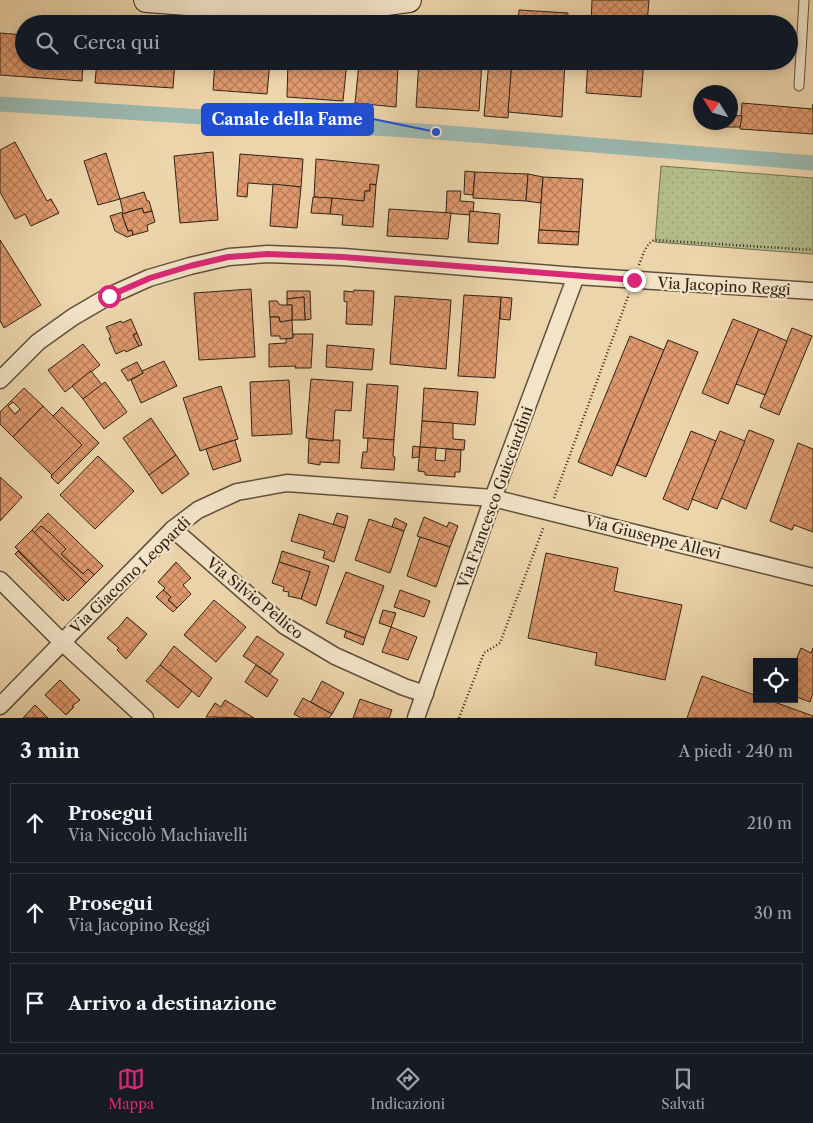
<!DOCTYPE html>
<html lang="it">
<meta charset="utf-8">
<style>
body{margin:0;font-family:"Libre Caslon Text",serif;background:#242831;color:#f1f3f6}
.controls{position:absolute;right:15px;bottom:15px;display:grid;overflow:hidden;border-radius:0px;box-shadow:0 2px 12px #0003}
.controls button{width:45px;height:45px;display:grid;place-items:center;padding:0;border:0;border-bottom:1px solid #363941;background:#171b24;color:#f1f3f6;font:25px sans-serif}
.compass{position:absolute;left:693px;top:85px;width:45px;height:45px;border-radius:50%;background:#171b24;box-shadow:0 2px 12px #0003;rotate:307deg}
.stop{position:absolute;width:15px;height:15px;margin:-11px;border:4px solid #db2777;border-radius:50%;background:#fff}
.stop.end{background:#db2777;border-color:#fff;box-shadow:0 1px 5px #0008}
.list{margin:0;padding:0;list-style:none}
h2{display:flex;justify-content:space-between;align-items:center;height:65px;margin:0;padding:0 20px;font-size:21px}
h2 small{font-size:16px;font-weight:400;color:#9ea1a6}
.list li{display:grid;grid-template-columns:32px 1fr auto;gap:15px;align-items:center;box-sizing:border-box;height:80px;margin:0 10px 10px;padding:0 10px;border:1px solid #363941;border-radius:0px}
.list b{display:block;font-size:19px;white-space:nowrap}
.list p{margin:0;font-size:16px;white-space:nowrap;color:#9ea1a6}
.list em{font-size:16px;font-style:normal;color:#9ea1a6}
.icon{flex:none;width:28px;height:28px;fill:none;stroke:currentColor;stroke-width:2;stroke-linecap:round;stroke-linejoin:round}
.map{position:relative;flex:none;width:813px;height:718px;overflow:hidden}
.search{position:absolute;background:#171b24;box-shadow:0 2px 12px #0003;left:15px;right:15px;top:15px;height:55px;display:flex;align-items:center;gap:12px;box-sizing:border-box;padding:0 18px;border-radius:28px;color:#9ea1a6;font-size:19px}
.sheet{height:335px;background:#171b24}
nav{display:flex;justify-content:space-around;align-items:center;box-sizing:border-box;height:70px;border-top:1px solid #363941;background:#171b24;font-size:14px;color:#9ea1a6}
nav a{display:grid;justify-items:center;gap:2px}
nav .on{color:#db2777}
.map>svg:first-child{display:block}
.grass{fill:url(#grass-dots);stroke:#727052}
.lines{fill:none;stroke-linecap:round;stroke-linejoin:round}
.canal{stroke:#9ab8b0;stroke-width:15}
.building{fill:url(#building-cross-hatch);stroke:#302318;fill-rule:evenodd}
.service-casing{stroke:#5f503d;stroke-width:11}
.minor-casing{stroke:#5f503d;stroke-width:19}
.secondary-casing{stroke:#302318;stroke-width:26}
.path{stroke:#302318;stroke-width:2.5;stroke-dasharray:1 2.5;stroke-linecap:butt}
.service{stroke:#f3e4c8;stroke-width:9}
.minor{stroke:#f3e4c8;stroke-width:16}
.secondary{stroke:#f3e4c8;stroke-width:24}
.route{stroke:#db2777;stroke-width:6}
.labels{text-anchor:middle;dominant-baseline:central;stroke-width:4.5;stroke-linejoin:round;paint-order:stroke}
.street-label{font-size:15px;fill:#302318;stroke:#f3e4c8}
.leader{fill:none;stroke:#1d4ed8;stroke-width:2}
.callout-dot{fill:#1d4ed8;stroke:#f3e4c8;stroke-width:2}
.callout{fill:#1d4ed8;stroke:#1d4ed8;stroke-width:2}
.callout-label{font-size:16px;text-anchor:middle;font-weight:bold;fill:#fff}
</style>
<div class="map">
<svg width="813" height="718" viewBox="0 0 813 718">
<defs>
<pattern id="grass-dots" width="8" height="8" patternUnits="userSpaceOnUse" patternTransform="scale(1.25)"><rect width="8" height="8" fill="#b4be8c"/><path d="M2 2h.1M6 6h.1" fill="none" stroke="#9ba378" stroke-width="1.8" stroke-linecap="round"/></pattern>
<pattern id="building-cross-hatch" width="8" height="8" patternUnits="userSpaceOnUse" patternTransform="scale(1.25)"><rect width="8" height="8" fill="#df996d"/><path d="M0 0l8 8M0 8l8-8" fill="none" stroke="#b57c59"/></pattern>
</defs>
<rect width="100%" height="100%" fill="#edd5ab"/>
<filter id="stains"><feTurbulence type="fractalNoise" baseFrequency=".004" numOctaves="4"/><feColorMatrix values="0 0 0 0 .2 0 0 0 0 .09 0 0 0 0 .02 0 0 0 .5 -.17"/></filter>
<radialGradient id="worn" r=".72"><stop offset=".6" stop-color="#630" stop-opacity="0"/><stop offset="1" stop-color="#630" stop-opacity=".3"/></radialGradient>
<!-- grass -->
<path class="grass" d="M661,166L813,178V254L655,242Z"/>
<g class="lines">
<!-- canal -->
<path class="canal" d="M0,104L436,132L813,163"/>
</g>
<!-- building -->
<g class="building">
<path d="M592,0H649L647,24H591Z"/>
<path d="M519,10L568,13L567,24H518Z"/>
<path d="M697,18L763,24H697Z"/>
<path d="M0,33L24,35V61H83L82,81L0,75Z"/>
<path d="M97,61H175L173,88L95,83Z"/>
<path d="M215,61H270L267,94L213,90Z"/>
<path d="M288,61H347L343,101L287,97Z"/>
<path d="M359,61H399L398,66L359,63Z"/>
<path d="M419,61H482L479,111L416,107Z"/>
<path d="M489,61H512L508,118L484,116Z"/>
<path d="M512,61H565L562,117L508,112Z"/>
<path d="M588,61H644L641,97L586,93Z"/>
<path d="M729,61H776V65Z"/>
<path d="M359,63L398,66L396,107L355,103Z"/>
<path d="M742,103L812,109L813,104V134L740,129Z"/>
<path d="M730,115L742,116L740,127H712V122H730Z"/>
<path d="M15,142L47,201L51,199L59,213L31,226L25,214L15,219L0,192V150Z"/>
<path d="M213,152L218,220L180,223L174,156Z"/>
<path d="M106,153L120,199L98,205L84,161Z"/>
<path d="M240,154L303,159L301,187L248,183L247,197L237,196Z"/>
<path d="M316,159L379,165L376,185L370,184V191H365L364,201L314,197Z"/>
<path d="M465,171L475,172L473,195L464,194Z"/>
<path d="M475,172L528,174L526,201L473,198Z"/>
<path d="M528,174L543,177L541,203L526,201Z"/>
<path d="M543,177L583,179L579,232L539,230Z"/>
<path d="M273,184L301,187L297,228L270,226Z"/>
<path d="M370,184L376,185L373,227L342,225L343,215L330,214L332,198L364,201L365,191H370Z"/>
<path d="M447,191H461L460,201L474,202L473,212L470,211V215L446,213Z"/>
<path d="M144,192L147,201H149L152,211L144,213L142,208L122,214L128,231L132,230L133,235L127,237L115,231L110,216L123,212L120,199Z"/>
<path d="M313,197L332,198L330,214L311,213Z"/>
<path d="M142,208L144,213L152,211L155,222L147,225L148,231L133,235L132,230L128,231L122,214Z"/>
<path d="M389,209L451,213L448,239L387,236Z"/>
<path d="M470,211L500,214L498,244L468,242Z"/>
<path d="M539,230L579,232L578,245L538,243Z"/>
<path d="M0,240L41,305L4,328L0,321Z"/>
<path d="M251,289L255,357L199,360L194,293Z"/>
<path d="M354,290L374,291L372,325L346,324L347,302L344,301V291L354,292Z"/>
<path d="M287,291H310L311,319L305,320L304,297L287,299Z"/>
<path d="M464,295L501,297L495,378L458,376Z"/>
<path d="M395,296L451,300L446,369L390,364Z"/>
<path d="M304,297L305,320H292V305H287V299Z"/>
<path d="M501,297L512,298L510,320L500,319Z"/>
<path d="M269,301H277L280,305H292V320L280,322L279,317H270Z"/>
<path d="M270,317H279L280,322L292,320L293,338L280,339V336H271Z"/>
<path d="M131,319L137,333L133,335L139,346L126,352L125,350L116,354L109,338L111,337L106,327L121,321L122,323Z"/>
<path d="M733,319L759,329L728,404L702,393Z"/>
<path d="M792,328L812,336L779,415L760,407Z"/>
<path d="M759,329L787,341L765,395L736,384Z"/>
<path d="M137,333L142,345L139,346L133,335Z"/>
<path d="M293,334H313L311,368H295L296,366L269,367V344L286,343V339L293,338Z"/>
<path d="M630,336L664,350L612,476L578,462Z"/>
<path d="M668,340L698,352L646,477L617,465Z"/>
<path d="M83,344L100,365L65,392L48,370Z"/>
<path d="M327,345L374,349L372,370L326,367Z"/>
<path d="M164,361L177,386L141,403L131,380L143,373L142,371Z"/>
<path d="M137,362L143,373L128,381L121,370Z"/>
<path d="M91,371L102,385L83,399L72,386Z"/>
<path d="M311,379L353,382L351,411L335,410L333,441L306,438Z"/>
<path d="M289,380L292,434L252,436L250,382Z"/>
<path d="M105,382L127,412L104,429L83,399Z"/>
<path d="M367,384L398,386L394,440L363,438Z"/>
<path d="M221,386L238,439L200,451L183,398Z"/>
<path d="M24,388L43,406L13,437L0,424V412ZM13,402L20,409L15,414L8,406Z"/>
<path d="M424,388L478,392L475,425L422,421Z"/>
<path d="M43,406L82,445L52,475L13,437Z"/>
<path d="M62,407L99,443L58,484L51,477L52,475L82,445L53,416Z"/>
<path d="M151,418L176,455L149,475L123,438Z"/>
<path d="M422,421L453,423V439L465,440L464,450L420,447Z"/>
<path d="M749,430L774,440L746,509L721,498Z"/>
<path d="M691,431L716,441L688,510L663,499Z"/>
<path d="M720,431L745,441L717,509L692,499Z"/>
<path d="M368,438L394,440L393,456L395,457L394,470L361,468L363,452H367Z"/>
<path d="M309,439L333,441V440H340L339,463L320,462V465L308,463Z"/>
<path d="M235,440L241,461L213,470L206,449Z"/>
<path d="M798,443L813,449V532L794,525L792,530L770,521Z"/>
<path d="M413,446L420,447L419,457L412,458Z"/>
<path d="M420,447L436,448L435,460L445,461L446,449L461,450L460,472H455V477L425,475V472L418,471Z"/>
<path d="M176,455L189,474L162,494L149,475Z"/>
<path d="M98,456L134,491L95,529L60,495Z"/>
<path d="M0,477L22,497L0,521Z"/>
<path d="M48,513L103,566L94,575L88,569L83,574L61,554L66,549L48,531V532L41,526L34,533L32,530Z"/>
<path d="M337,513L348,516L345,528L333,525Z"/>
<path d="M299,514L345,528L334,562L323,558L325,551L291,541Z"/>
<path d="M424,517L447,527L449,522L458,526L450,547L417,536Z"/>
<path d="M395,518L407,524L404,531L392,527Z"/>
<path d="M369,519L404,531L390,573L355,560Z"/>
<path d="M41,526L48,532V531L66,549L61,554L83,574L88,569L94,575L86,583L34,533Z"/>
<path d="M32,530L86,583L68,601L15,547Z"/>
<path d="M420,537L450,547L436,587L407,576Z"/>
<path d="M18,551L65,598L63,601L15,554Z"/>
<path d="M282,551L329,566L316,606L301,599L310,572L279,562Z"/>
<path d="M546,553L618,568L614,591L682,605L665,680L595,665L597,653L528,638Z"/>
<path d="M176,562L191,578L183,585L191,594L177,608L168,600L171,597L163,590L165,588L158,582Z"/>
<path d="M279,562L310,572L301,599L288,596L289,592L283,591L284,587L272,583Z"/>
<path d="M346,572L384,586L365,638L326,623Z"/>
<path d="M163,590L171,597L168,600L177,608L173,612L156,597Z"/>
<path d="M400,590L430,601L424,617L394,607Z"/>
<path d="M214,600L246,627L216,662L184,635Z"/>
<path d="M383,610L396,613L391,627L379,623Z"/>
<path d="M127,617L147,634L126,659L117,650L119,648L107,638L118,628Z"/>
<path d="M391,627L417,637L408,660L382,652Z"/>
<path d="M346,631L365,638L363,645L344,637Z"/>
<path d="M257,636L284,654L270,674L243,656Z"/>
<path d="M174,646L212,678L199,697L160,665Z"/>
<path d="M801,648L811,653L813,648V693L810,702L794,696V665Z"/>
<path d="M160,665L192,691L178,708L146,681Z"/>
<path d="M256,665L278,680L267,697L245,682Z"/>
<path d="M702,676L757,696V699H766L813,716V718H687Z"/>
<path d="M60,680L80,700L72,706L74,707L66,715L45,695Z"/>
<path d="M322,681L344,693L332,714L311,702Z"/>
<path d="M303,698L332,714L329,718H301L294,714Z"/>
<path d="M360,699L392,710L389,718H353Z"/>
<path d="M225,700L254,718L206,717L215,703L221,707Z"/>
<path d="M35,705L48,718H23Z"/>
</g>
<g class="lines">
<!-- service casing -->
<g class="service-casing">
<path id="service" d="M799,86L804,0"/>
</g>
<!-- minor casing -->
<g class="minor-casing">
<g id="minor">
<path d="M0,380L38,342L73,317L109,296L149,278L190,266L229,257L268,254L343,257L576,276L813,291"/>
<path d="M173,529L245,592L285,626L335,656L404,687L425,694"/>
<path d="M0,580L62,642L145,718"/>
<path d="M0,706L173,529L198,510L237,492L287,483L493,498L813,577"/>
<path d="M416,718L493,498L576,276"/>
</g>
</g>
<!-- secondary casing -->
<g class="secondary-casing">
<path id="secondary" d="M146,0L214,5H300L379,4L409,0"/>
</g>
<!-- path -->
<g class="path">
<path d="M639,265C643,255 645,245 654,240L813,250"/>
<path d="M554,498L629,294"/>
<path d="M459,718L484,653L500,643L544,526"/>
</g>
<!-- service -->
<use href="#service" class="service"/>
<!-- minor -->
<use href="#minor" class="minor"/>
<!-- secondary -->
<use href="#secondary" class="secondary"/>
</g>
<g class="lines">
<!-- route -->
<path class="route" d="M109,296L150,278L190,266L228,257L268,254L343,257L634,280"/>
</g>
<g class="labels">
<!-- street labels -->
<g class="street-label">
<text transform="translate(724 286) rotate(3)">Via Jacopino Reggi</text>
<text transform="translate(495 497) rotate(-70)">Via Francesco Guicciardini</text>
<text transform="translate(653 537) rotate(14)">Via Giuseppe Allevi</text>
<text transform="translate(130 575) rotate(-44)">Via Giacomo Leopardi</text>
<text transform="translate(255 598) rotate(39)">Via Silvio Pellico</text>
</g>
</g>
<!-- callouts -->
<path class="leader" d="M436 132L373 119"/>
<circle class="callout-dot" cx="436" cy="132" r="5"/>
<rect class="callout" x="202" y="104" width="171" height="31" rx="5"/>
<g class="callout-label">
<text x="287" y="125">Canale della Fame</text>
</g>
<rect width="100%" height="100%" filter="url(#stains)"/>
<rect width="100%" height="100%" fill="url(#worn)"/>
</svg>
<div class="controls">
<button><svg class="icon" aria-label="locate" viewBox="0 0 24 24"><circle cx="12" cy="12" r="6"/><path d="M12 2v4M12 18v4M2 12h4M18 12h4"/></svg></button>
</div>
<svg class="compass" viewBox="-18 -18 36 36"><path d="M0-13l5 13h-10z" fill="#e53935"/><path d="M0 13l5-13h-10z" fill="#9ea1a6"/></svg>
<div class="stop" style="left:109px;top:296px"></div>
<div class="stop end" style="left:634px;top:280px"></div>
<div class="search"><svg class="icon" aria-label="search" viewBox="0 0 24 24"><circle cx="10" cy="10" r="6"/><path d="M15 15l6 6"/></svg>Cerca qui</div>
</div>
<section class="sheet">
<h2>3 min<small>A piedi · 240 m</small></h2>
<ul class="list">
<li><svg class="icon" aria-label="ahead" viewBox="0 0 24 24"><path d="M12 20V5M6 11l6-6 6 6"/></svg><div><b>Prosegui</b><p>Via Niccolò Machiavelli</p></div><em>210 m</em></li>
<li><svg class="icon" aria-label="ahead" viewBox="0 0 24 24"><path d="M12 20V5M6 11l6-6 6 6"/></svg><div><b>Prosegui</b><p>Via Jacopino Reggi</p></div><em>30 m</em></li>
<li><svg class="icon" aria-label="arrive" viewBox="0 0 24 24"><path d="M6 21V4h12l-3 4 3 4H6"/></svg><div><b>Arrivo a destinazione</b></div></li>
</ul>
</section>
<nav>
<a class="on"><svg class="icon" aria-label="map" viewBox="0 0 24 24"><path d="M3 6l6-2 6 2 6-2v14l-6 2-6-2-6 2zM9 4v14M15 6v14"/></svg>Mappa</a>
<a><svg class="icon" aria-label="directions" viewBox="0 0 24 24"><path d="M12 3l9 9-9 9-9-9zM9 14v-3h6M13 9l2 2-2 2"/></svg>Indicazioni</a>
<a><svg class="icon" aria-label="saved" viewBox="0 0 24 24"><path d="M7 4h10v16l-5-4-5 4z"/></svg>Salvati</a>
</nav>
